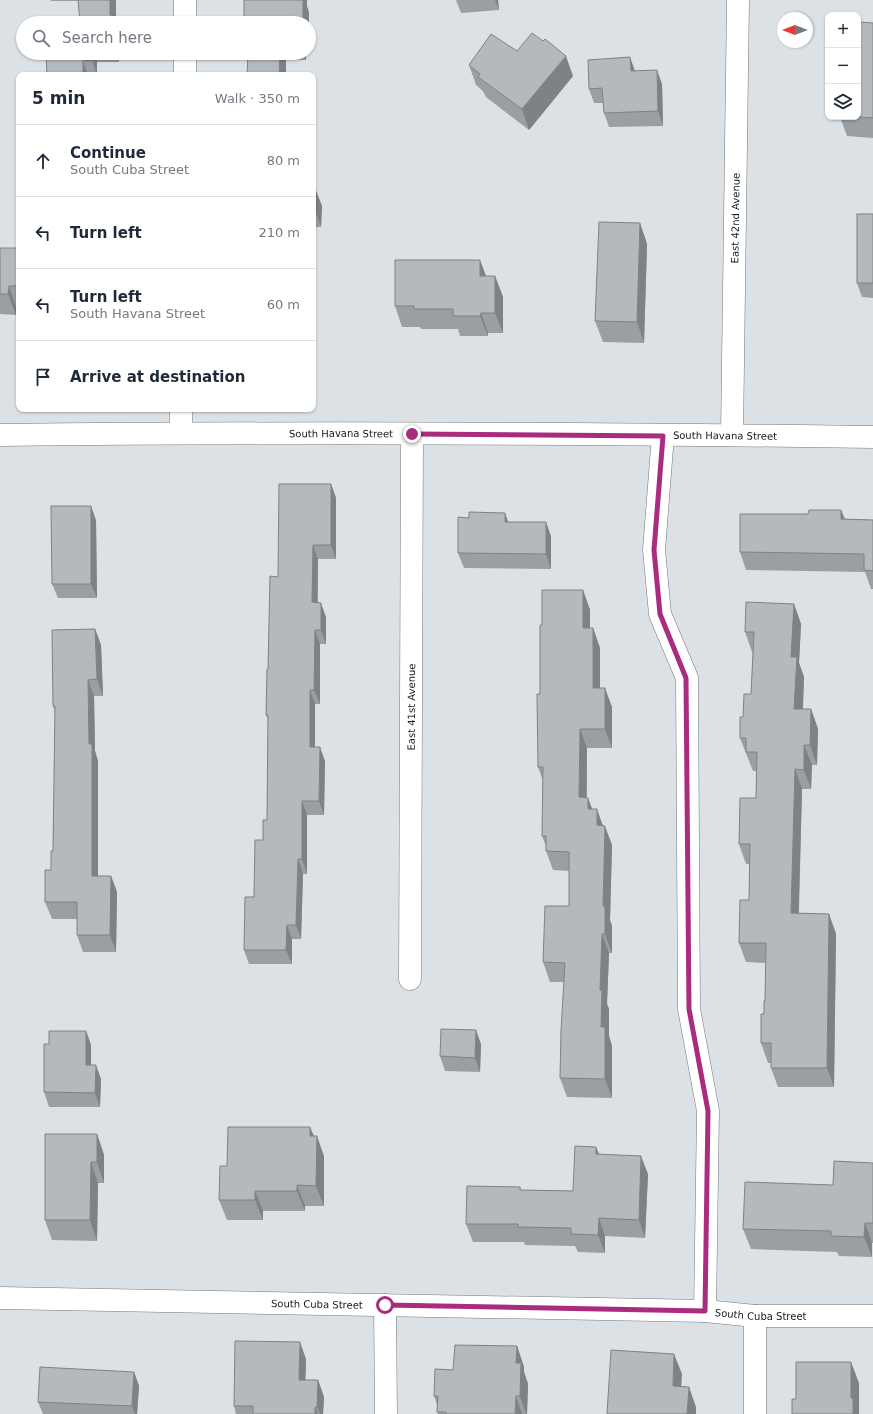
<!DOCTYPE html>
<meta charset="utf-8">
<style>
body{margin:0;font-family:"DejaVu Sans",sans-serif;background:#f2f2f3;color:#1f2937}
.controls{position:absolute;right:12px;top:12px;display:grid;overflow:hidden;border-radius:8px;box-shadow:0 1px 3px #0004}
.controls button{width:36px;height:36px;display:grid;place-items:center;padding:0;border:0;border-bottom:1px solid #e0e1e3;background:#fff;color:#1f2937;font:20px sans-serif}
.compass{position:absolute;left:777px;top:12px;width:36px;height:36px;border-radius:50%;background:#fff;box-shadow:0 1px 3px #0004;rotate:270deg}
.stop{position:absolute;width:12px;height:12px;margin:-9px;border:3px solid #a92c7f;border-radius:50%;background:#fff}
.stop.end{background:#a92c7f;border-color:#fff;box-shadow:0 1px 4px #0008}
.list{margin:0;padding:0;list-style:none}
h2{display:flex;justify-content:space-between;align-items:center;height:52px;margin:0;padding:0 16px;font-size:17px}
h2 small{font-size:13px;font-weight:400;color:#747a83}
.list li{display:grid;grid-template-columns:26px 1fr auto;gap:12px;align-items:center;box-sizing:border-box;height:72px;padding:0 16px;border-top:1px solid #e0e1e3}
.list b{display:block;font-size:15px;white-space:nowrap}
.list p{margin:0;font-size:13px;white-space:nowrap;color:#747a83}
.list em{font-size:13px;font-style:normal;color:#747a83}
.icon{flex:none;width:22px;height:22px;fill:none;stroke:currentColor;stroke-width:2;stroke-linecap:round;stroke-linejoin:round}
.map{position:relative;flex:none;width:873px;height:1414px;overflow:hidden}
.search{position:absolute;background:#fff;box-shadow:0 1px 3px #0004;left:16px;top:16px;width:300px;height:44px;display:flex;align-items:center;gap:10px;box-sizing:border-box;padding:0 14px;border-radius:22px;color:#747a83;font-size:15px}
.panel{position:absolute;background:#fff;box-shadow:0 1px 3px #0004;left:16px;top:72px;width:300px;height:340px;border-radius:8px}
.map>svg:first-child{display:block}
.lines{fill:none;stroke-linecap:round;stroke-linejoin:round}
.minor-casing{stroke:#72787b;stroke-width:23}
.tertiary-casing{stroke:#72787b;stroke-width:23}
.minor{stroke:#fff;stroke-width:22}
.tertiary{stroke:#fff;stroke-width:22}
.wall{fill:#9b9fa3}
.shaded-wall{fill:#7e8285}
.building{fill:#b4b9be;stroke:#7e8285}
.route{stroke:#a92c7f;stroke-width:5}
.labels{text-anchor:middle;dominant-baseline:central;stroke-width:3;stroke-linejoin:round;paint-order:stroke}
.street-label{font-size:10px;fill:#16191a;stroke:#dbe1e5}
</style>
<div class="map">
<svg width="873" height="1414" viewBox="0 0 873 1414">
<rect width="100%" height="100%" fill="#dbe1e5"/>
<g class="lines">
<!-- minor casing -->
<g class="minor-casing">
<g id="minor">
<path d="M185,23V0"/>
<path d="M185,75V53"/>
<path d="M181,433V409"/>
<path d="M663,435L654,550L660,614L687,678L689,1009L708,1111L705,1311"/>
<path id="s1" d="M732,435L738,0"/>
<path id="s2" d="M410,979L412,434"/>
<path id="s3" d="M0,1298L705,1311L755,1316H873"/>
<path d="M385,1305L386,1414"/>
<path d="M755,1316V1414"/>
</g>
</g>
<!-- tertiary casing -->
<g class="tertiary-casing">
<g id="tertiary">
<path id="s4" d="M0,435C291,432 582,433 873,437"/>
</g>
</g>
<!-- minor -->
<use href="#minor" class="minor"/>
<!-- tertiary -->
<use href="#tertiary" class="tertiary"/>
</g>
<!-- wall -->
<g class="wall">
<path d="M50,0H116V23L78,1H51Z"/>
<path d="M456,0H498L499,10L461,13Z"/>
<path d="M873,23V138L847,136L840,117H858Z"/>
<path d="M46,53H119V62H97V75H47Z"/>
<path d="M248,53H306V60H286Z"/>
<path d="M469,65L573,76L529,130L486,97L483,91L476,85Z"/>
<path d="M635,71L662,84L663,126L609,127L604,113L603,103H594L589,89Z"/>
<path d="M313,160L315,166L314,188L322,206L321,227H316L314,306L315,310V384H313Z"/>
<path d="M873,214V298L862,297L857,283Z"/>
<path d="M640,223L647,244L644,343L603,342L595,321Z"/>
<path d="M0,248H19V307H16V315L0,314Z"/>
<path d="M486,276H495L503,297V333H488V336H460L458,329H421L420,327H402L395,306Z"/>
<path d="M331,484L336,498V559H318V602L326,617V644H320V704H315V747L325,761L324,815H307V874H303L301,939H292V964H249L244,950L267,820L268,720L266,715L268,669L278,577Z"/>
<path d="M841,510L845,519L873,520V589H871L865,572L746,570L740,552L808,514Z"/>
<path d="M96,520L97,598H58L52,584Z"/>
<path d="M508,522L551,536V569L464,568L458,553Z"/>
<path d="M583,590L590,610V628H593L600,648V688L612,707V748H587V798H588L592,809L603,825L612,845L610,920L612,926V953H609L607,1004L609,1009V1036L612,1046V1098L567,1097L560,1078L564,982H550L543,962L569,906V871L553,870L546,851V846L542,836L543,781L538,767L542,625Z"/>
<path d="M794,604L801,624L799,663L804,677L803,709H811L818,729L817,765H812L811,789H802L799,913L829,914L836,934L834,1087H778L771,1068V1063H768L761,1043L765,1001L766,963L746,962L739,943L749,900V864H746L739,844L756,798L757,771H753L740,738L743,717L751,694L753,652H752L745,632Z"/>
<path d="M95,629L101,645L103,696H94L95,751L98,761V876H111L117,892L116,952H83L77,935V919H52L45,902L51,870L53,851L55,713L53,706Z"/>
<path d="M86,1031L91,1045V1065L101,1079L100,1107H49L44,1092L49,1044Z"/>
<path d="M481,1044L480,1072L445,1071L440,1056Z"/>
<path d="M310,1127L314,1136L324,1156V1206H305V1211H263V1220H227L219,1200L227,1166Z"/>
<path d="M97,1134L104,1155V1183H98L97,1241L52,1240L45,1220Z"/>
<path d="M596,1147L599,1154L648,1174L645,1238L605,1236V1253L578,1252L575,1246L525,1245L524,1242H473L466,1224L520,1187L521,1190L573,1191Z"/>
<path d="M873,1163V1243H872V1257L839,1256L837,1252L751,1249L743,1229L833,1185Z"/>
<path d="M517,1346L524,1367V1372L528,1384L527,1414H438L437,1412V1405L434,1396L453,1370Z"/>
<path d="M306,1359L305,1380H318L324,1397L323,1414H236L234,1406Z"/>
<path d="M134,1372L139,1386L137,1414H43L38,1402Z"/>
</g>
<!-- shaded-wall -->
<g class="shaded-wall">
<path d="M110,0H116V23H113L110,15Z"/>
<path d="M303,0H307V6L309,12V44V23H303Z"/>
<path d="M495,0H498L499,10Z"/>
<path d="M91,53H94L97,62V75L92,60Z"/>
<path d="M116,53H119V62Z"/>
<path d="M280,53H284L286,60V75H279Z"/>
<path d="M304,53H306V60Z"/>
<path d="M566,56L573,76L529,130L522,109Z"/>
<path d="M630,57L635,71H631Z"/>
<path d="M83,61L88,75H83Z"/>
<path d="M657,70L662,84L663,126L658,111Z"/>
<path d="M313,160L315,166L313,205Z"/>
<path d="M315,188L322,206L321,227L315,210Z"/>
<path d="M313,218L316,227L314,306L315,310V384L313,379Z"/>
<path d="M640,223L647,244L644,343L637,322Z"/>
<path d="M480,260L488,281L480,276Z"/>
<path d="M495,276L503,297V333L495,313Z"/>
<path d="M9,286L16,307V315L8,294Z"/>
<path d="M481,313L488,333V336L480,316Z"/>
<path d="M331,484L336,498V559L331,545Z"/>
<path d="M91,506L96,520L97,598L91,584Z"/>
<path d="M841,510L848,528L841,519Z"/>
<path d="M505,513L510,527L505,522Z"/>
<path d="M546,522L551,536V569L546,554Z"/>
<path d="M313,545L318,559L317,616L312,602Z"/>
<path d="M583,590L590,610V648L583,628Z"/>
<path d="M321,603L326,617V644L321,630Z"/>
<path d="M794,604L801,624L799,663L804,677L802,728L794,709L791,657Z"/>
<path d="M593,628L600,648V707L593,688Z"/>
<path d="M95,629L101,645L103,696L97,679Z"/>
<path d="M315,630L320,644V704L314,690Z"/>
<path d="M88,680L94,696L95,751L98,761V892L92,876Z"/>
<path d="M605,688L612,707V748L605,729Z"/>
<path d="M310,690L315,704V761L310,747Z"/>
<path d="M811,709L818,729L817,765L810,745Z"/>
<path d="M580,729L587,748L586,817L579,797Z"/>
<path d="M804,745L812,765L811,789L804,770Z"/>
<path d="M320,747L325,761L324,815L319,801Z"/>
<path d="M795,769L802,789L798,932L791,913Z"/>
<path d="M588,798L595,817L588,809Z"/>
<path d="M302,801L307,815V874L302,859Z"/>
<path d="M597,809L604,829L597,825Z"/>
<path d="M605,826L612,845L610,920L612,926V953L605,934L603,906Z"/>
<path d="M298,859L303,874L301,939L296,925Z"/>
<path d="M111,876L117,892L116,952L110,935Z"/>
<path d="M829,914L836,934L834,1087L827,1068Z"/>
<path d="M287,925L292,939V964L286,950Z"/>
<path d="M602,934L609,953L607,1004L609,1009V1036L612,1046V1098L605,1079L601,1027L600,990Z"/>
<path d="M476,1030L481,1044L480,1072L475,1058Z"/>
<path d="M86,1031L91,1045V1079L86,1065Z"/>
<path d="M96,1065L101,1079L100,1107L95,1093Z"/>
<path d="M310,1127L317,1144V1136L324,1156V1206L316,1186L310,1136Z"/>
<path d="M97,1134L104,1155V1183L97,1162Z"/>
<path d="M596,1147L603,1165L596,1154Z"/>
<path d="M641,1156L648,1174L645,1238L639,1220Z"/>
<path d="M91,1162L98,1183L97,1241L90,1220Z"/>
<path d="M297,1185L305,1206V1211L297,1191Z"/>
<path d="M255,1191L263,1211V1220L255,1200Z"/>
<path d="M599,1218L605,1236V1253L598,1235Z"/>
<path d="M865,1223L872,1243V1257L864,1237Z"/>
<path d="M300,1342L306,1359L305,1396L299,1380Z"/>
<path d="M517,1346L524,1367V1372L528,1384L527,1414H526L520,1396L516,1363Z"/>
<path d="M674,1354L682,1374L680,1406L673,1386Z"/>
<path d="M851,1362L859,1383V1414H853L851,1398Z"/>
<path d="M134,1372L139,1386L137,1414H135L132,1406Z"/>
<path d="M318,1380L324,1397L323,1414H320L317,1407Z"/>
<path d="M689,1387L696,1407V1414H687Z"/>
<path d="M516,1396L522,1414H515Z"/>
<path d="M315,1407L318,1414H315Z"/>
</g>
<!-- building -->
<g class="building">
<path d="M78,0H110V15H112L113,23H80Z"/>
<path d="M244,0H303V23H246V17H244Z"/>
<path d="M858,22L873,23V118L858,117Z"/>
<path d="M532,33L543,41L545,39L566,56L522,109L478,77L480,74L469,65L491,34L517,51Z"/>
<path d="M46,53H91L92,60L83,61V75H47Z"/>
<path d="M248,53H280L279,75H247Z"/>
<path d="M630,57L631,71L657,70L658,111L604,113L602,88L589,89L588,60Z"/>
<path d="M313,188H315V210L313,209Z"/>
<rect x="857" y="214" width="16" height="69"/>
<path d="M599,222L640,223L637,322L595,321Z"/>
<path d="M0,248H19V286H9L8,294H0Z"/>
<path d="M395,260H480V276H495V313H481L480,316H453V309H414V306H395Z"/>
<path d="M279,484H331V545H313L312,602L321,603V630H315L314,690H310V747H320L319,801H302V859H298L296,925H287L286,950H244L245,897H254L255,840H263V820H267L268,715H266L267,669H268L270,576L278,577Z"/>
<path d="M51,506H91V584H52Z"/>
<path d="M809,510H841V519L873,520V571L864,570V554L740,552V514H808Z"/>
<path d="M469,512L505,513V522H546V554L458,553V517L469,518Z"/>
<path d="M542,590H583V628H593V688H605V729H580L579,797L588,798V809H597V825L605,826L603,906H605V934H602L600,990H602L601,1027H605V1079L560,1078L561,1031L565,963L543,962L545,906H569V852L546,851V836H542L543,767H538L537,694H540V625H542Z"/>
<path d="M746,602L794,604L791,657H797L794,709H811L810,745H804V770L795,769L791,913L829,914L827,1068H771V1043H761V1014H764V1001H765L766,943H739L740,900H749L750,844H739L740,798H756L757,752H746V738H740V717H743L744,694H751L754,632H745Z"/>
<path d="M95,629L97,679L88,680L89,744H92V876H111L110,935H77V902H45V870H51V851H53L55,706H53L52,630Z"/>
<path d="M441,1029L476,1030L475,1058L440,1056Z"/>
<path d="M49,1031H86V1065H96L95,1093L44,1092V1044H49Z"/>
<path d="M228,1127H310V1136H317L316,1186L297,1185V1191H255V1200H219L220,1166H227Z"/>
<path d="M45,1134H97V1162H91L90,1220H45Z"/>
<path d="M575,1146L596,1147V1154L641,1156L639,1220L599,1218L598,1235L571,1234V1228L518,1227V1224H466L467,1186L520,1187V1190L573,1191Z"/>
<path d="M834,1161L873,1163V1223H865L864,1237L831,1236V1231L743,1229L745,1182L833,1185Z"/>
<path d="M235,1341L300,1342L299,1380H318L317,1407H315V1414H253V1406H234Z"/>
<path d="M455,1345L517,1346L516,1363H521L520,1396H516L515,1414H446V1412H437L438,1396H434L435,1369L453,1370Z"/>
<path d="M611,1350L674,1354L673,1386L689,1387L687,1414H607Z"/>
<path d="M796,1362H851V1398H853V1414H792V1399H796Z"/>
<path d="M40,1367L134,1372L132,1406L38,1402Z"/>
</g>
<g class="lines">
<!-- route -->
<path class="route" d="M385,1305L705,1311L708,1111L689,1009L686,678L660,614L654,550L663,436L412,434"/>
</g>
<g class="labels">
<!-- street labels -->
<g class="street-label">
<text stroke="none"><textPath href="#s1" startOffset="217">East 42nd Avenue</textPath></text>
<text stroke="none"><textPath href="#s4" startOffset="341">South Havana Street</textPath></text>
<text stroke="none"><textPath href="#s4" startOffset="725">South Havana Street</textPath></text>
<text stroke="none"><textPath href="#s2" startOffset="272">East 41st Avenue</textPath></text>
<text stroke="none"><textPath href="#s3" startOffset="317">South Cuba Street</textPath></text>
<text stroke="none"><textPath href="#s3" startOffset="761">South Cuba Street</textPath></text>
</g>
</g>
</svg>
<div class="controls">
<button>+</button>
<button>−</button>
<button><svg class="icon" aria-label="layers" viewBox="0 0 24 24"><path d="M12 4l9 5-9 5-9-5zM3 14l9 5 9-5"/></svg></button>
</div>
<svg class="compass" viewBox="-18 -18 36 36"><path d="M0-13l5 13h-10z" fill="#e53935"/><path d="M0 13l5-13h-10z" fill="#747a83"/></svg>
<div class="stop" style="left:385px;top:1305px"></div>
<div class="stop end" style="left:412px;top:434px"></div>
<div class="search"><svg class="icon" aria-label="search" viewBox="0 0 24 24"><circle cx="10" cy="10" r="6"/><path d="M15 15l6 6"/></svg>Search here</div>
<section class="panel">
<h2>5 min<small>Walk · 350 m</small></h2>
<ul class="list">
<li><svg class="icon" aria-label="ahead" viewBox="0 0 24 24"><path d="M12 20V5M6 11l6-6 6 6"/></svg><div><b>Continue</b><p>South Cuba Street</p></div><em>80 m</em></li>
<li><svg class="icon" aria-label="left" viewBox="0 0 24 24"><path d="M17 20v-9H6M10 6l-5 5 5 5"/></svg><div><b>Turn left</b></div><em>210 m</em></li>
<li><svg class="icon" aria-label="left" viewBox="0 0 24 24"><path d="M17 20v-9H6M10 6l-5 5 5 5"/></svg><div><b>Turn left</b><p>South Havana Street</p></div><em>60 m</em></li>
<li><svg class="icon" aria-label="arrive" viewBox="0 0 24 24"><path d="M6 21V4h12l-3 4 3 4H6"/></svg><div><b>Arrive at destination</b></div></li>
</ul>
</section>
</div>
